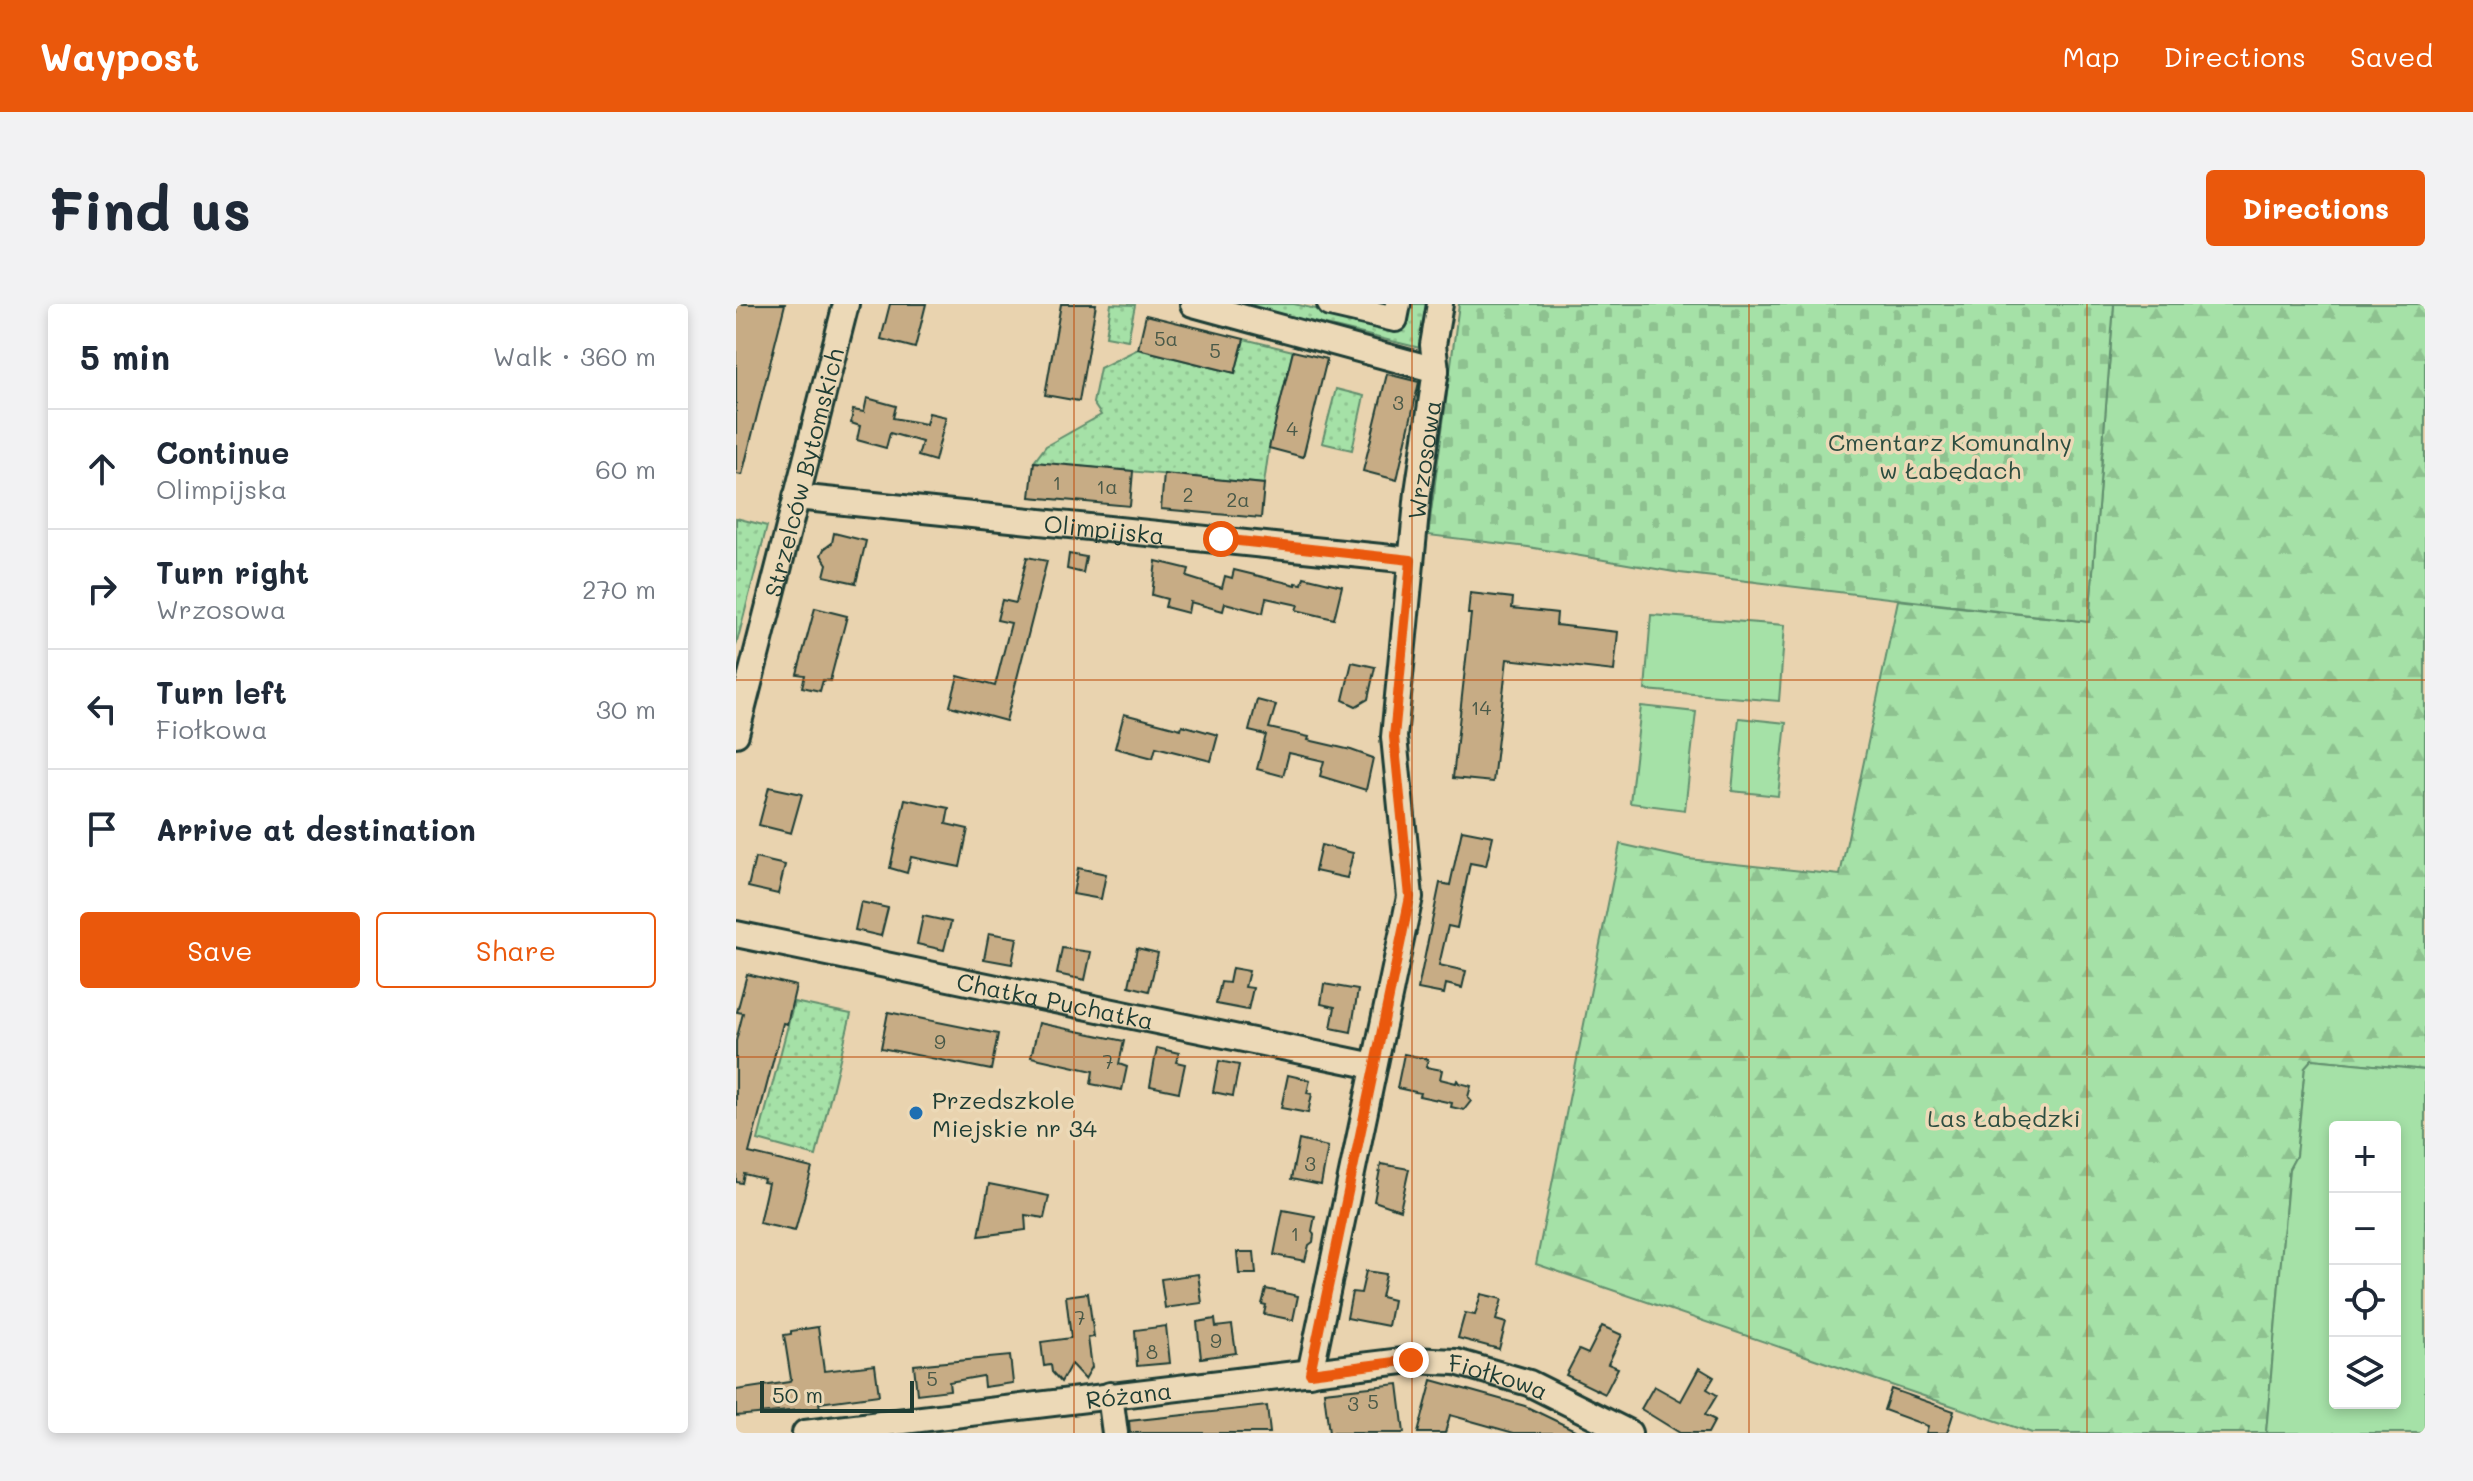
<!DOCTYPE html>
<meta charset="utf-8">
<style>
body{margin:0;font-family:Mali,sans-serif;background:#f2f2f3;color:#1f2937}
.controls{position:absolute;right:24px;bottom:24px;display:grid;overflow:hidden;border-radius:8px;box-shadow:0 4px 12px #0003}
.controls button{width:72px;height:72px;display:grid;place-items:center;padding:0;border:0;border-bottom:2px solid #e0e1e3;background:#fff;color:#1f2937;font:40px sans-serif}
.scale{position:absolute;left:24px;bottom:20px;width:154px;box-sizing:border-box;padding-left:8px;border:4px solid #1f3d34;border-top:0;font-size:22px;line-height:28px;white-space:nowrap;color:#1f3d34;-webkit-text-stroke:6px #ecd9b7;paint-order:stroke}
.stop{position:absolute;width:24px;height:24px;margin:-18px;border:6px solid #ea580c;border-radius:50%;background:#fff}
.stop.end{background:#ea580c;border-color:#fff;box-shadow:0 2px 8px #0008}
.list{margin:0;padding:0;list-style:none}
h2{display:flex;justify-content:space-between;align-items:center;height:104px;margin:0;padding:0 32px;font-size:34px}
h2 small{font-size:26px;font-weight:400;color:#747a83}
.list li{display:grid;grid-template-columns:52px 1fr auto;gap:24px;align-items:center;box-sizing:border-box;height:120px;padding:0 32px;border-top:2px solid #e0e1e3}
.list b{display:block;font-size:30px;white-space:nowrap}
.list p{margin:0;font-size:26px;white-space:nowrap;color:#747a83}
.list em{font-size:26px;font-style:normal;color:#747a83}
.actions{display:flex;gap:16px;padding:24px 32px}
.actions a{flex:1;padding:18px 0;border:2px solid #ea580c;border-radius:8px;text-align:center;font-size:28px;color:#ea580c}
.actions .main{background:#ea580c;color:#fff}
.icon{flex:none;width:44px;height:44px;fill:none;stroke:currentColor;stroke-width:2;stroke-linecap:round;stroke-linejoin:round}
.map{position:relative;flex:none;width:1689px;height:1129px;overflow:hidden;border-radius:8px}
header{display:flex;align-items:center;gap:48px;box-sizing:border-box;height:112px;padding:0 40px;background:#ea580c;color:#fff}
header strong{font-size:38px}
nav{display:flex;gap:44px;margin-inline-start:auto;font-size:28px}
.intro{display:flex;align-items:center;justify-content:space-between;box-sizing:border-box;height:192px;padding:0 48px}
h1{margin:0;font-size:56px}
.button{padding:20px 36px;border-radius:8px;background:#ea580c;color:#fff;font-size:28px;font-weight:700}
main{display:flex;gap:48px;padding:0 48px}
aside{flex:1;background:#fff;border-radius:8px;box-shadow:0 4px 12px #0003}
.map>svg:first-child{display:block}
.grass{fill:url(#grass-dots);stroke:#628f6e;stroke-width:2}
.forest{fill:url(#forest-firs);stroke:#628f6e;stroke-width:2}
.cemetery{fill:url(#cemetery-stones);stroke:#628f6e;stroke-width:2}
.pitch{fill:#a5e1a7;stroke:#628f6e;stroke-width:2;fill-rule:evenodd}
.building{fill:#c7ac85;stroke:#1f3d34;stroke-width:2}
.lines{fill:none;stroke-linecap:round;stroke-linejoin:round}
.minor-casing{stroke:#1f3d34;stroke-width:30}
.minor{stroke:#ecd9b7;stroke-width:24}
.route{stroke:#ea580c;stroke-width:10}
.grid{fill:none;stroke:#c05314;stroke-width:2;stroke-opacity:0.55}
.poi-dot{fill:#1f6fb2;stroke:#ecd9b7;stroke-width:3}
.labels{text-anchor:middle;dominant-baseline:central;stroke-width:7;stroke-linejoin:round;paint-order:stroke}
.number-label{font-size:20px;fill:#495948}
.park-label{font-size:24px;fill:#2c4d40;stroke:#ecd9b7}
.street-label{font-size:24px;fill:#1f3d34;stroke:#ecd9b7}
.poi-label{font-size:24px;fill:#1f3d34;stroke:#ecd9b7;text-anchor:start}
</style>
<header>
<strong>Waypost</strong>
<nav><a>Map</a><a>Directions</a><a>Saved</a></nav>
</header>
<div class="intro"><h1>Find us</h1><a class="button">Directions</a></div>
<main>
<aside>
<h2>5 min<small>Walk · 360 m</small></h2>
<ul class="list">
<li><svg class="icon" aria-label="ahead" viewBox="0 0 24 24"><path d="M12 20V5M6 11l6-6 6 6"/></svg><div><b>Continue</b><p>Olimpijska</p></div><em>60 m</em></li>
<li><svg class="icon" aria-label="right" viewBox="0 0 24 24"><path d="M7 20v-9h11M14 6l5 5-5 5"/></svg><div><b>Turn right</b><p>Wrzosowa</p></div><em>270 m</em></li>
<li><svg class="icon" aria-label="left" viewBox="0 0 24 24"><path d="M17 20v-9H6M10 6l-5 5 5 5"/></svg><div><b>Turn left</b><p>Fiołkowa</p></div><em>30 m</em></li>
<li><svg class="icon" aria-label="arrive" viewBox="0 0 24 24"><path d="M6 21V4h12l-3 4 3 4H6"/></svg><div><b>Arrive at destination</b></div></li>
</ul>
<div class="actions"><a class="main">Save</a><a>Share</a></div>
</aside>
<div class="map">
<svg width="1689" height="1129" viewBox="0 0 1689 1129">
<defs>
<pattern id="grass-dots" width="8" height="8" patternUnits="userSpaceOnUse" patternTransform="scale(2)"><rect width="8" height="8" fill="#a5e1a7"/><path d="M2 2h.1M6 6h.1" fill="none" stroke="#8ec290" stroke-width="1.8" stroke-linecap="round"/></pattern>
<pattern id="forest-firs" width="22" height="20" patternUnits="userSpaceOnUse" patternTransform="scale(2)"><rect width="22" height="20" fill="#a5e1a7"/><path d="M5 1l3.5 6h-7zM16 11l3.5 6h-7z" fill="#8ec290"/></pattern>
<pattern id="cemetery-stones" width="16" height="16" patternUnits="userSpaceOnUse" patternTransform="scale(2)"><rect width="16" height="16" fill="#a5e1a7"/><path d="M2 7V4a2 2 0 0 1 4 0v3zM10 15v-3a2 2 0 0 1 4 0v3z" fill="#8ec290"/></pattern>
</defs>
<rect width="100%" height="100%" fill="#e9d3af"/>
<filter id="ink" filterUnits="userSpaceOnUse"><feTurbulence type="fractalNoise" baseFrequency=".0125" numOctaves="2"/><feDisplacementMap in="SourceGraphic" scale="16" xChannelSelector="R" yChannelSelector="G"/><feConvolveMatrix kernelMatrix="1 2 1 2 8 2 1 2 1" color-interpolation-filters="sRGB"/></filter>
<g filter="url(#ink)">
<!-- grass -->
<g class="grass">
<path d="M375,0L399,1L392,36L370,32Z"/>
<path d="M504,0H558L667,25L672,0H695L688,45Z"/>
<path d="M508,35L557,47L533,144L528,180L298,158L310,142L365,111L357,99L364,64L402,45L499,69Z"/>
<path d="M600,85L628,92L616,146L586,139Z"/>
<path d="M0,214L31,222L0,342Z"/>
<path d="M58,698L115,710L80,852L22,836Z"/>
</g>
<!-- forest -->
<path class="forest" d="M1378,0H1689V766L1576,755L1569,763L1560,852L1553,865L1530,1129H1296L800,960L884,540L952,555L1104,571L1162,296L1353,318Z"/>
<!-- cemetery -->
<path class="cemetery" d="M723,0H1378L1353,318L944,269L792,243L692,231Z"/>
<!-- pitch -->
<g class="pitch">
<path d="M915,311L1049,321L1043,397L909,386Z"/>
<path d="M905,402L960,408L949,506L894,499Z"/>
<path d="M1003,414L1050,419L1042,492L996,487Z"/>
<path d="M1576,755L1689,766V1129H1530L1553,865L1560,852L1569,763ZM1599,823H1659V1099H1599Z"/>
</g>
<!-- building -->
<g class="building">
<path d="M0,0H49L6,171L0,170Z"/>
<path d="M154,0H190L179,44L145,35Z"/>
<path d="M325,0H360L343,97L309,91Z"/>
<path d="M410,11L508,35L499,69L402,45Z"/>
<path d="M557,47L591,55L567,153L533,144Z"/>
<path d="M651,70L683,78L661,176L627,167Z"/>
<path d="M131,94L160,102L157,114L190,120L193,109L210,113L199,157L182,152L186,138L154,129L150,144L121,136L124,122L115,119L117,106L128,108Z"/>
<path d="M298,158L397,167L394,202L294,193Z"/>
<path d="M428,170L528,180L525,214L425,205Z"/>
<path d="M98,229L130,237L120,279L88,272L91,260L85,251L88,245L96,239Z"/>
<path d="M333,250L350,253L347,269L331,265Z"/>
<path d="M291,253L311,257L270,417L214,402L222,372L259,382L275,319L261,316L266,296L280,299Z"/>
<path d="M420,257L453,265L451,273L486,284L489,272L496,274L498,266L560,281V279L566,280L568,273L606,282L598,315L560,306L562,301L530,294L527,309L489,299L487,307L454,298L452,309L429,303L431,295L416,291Z"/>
<path d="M734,289L777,294L776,304L821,309L820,321L882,328L878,367L771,355L757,478L717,474L735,310H732Z"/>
<path d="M79,304L111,312L94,377L87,376L84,387L66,383L69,371L61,370Z"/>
<path d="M616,358L639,363L632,395L620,402L607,396Z"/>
<path d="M521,396L540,401L533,424L573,433L572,436L615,446L637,454L630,486L584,472L588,457L553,449L547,472L521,465L530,431L513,427Z"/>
<path d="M388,410L445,425L446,421L482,431L475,457L420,443L417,454L379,444Z"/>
<path d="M33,483L66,490L55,529L23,521Z"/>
<path d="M169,495L213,504L210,520L232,525L224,563L175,553L171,569L154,564Z"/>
<path d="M726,526L757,532L750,562L734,559L721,624L712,622L703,661L730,667L726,684L710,680L708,690L682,685L704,579L714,581Z"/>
<path d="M585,541L617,549L611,574L579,567Z"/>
<path d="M19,554L49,561L42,590L12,583Z"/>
<path d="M342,564L370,570L365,595L337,590Z"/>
<path d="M125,598L152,604L145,632L119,626Z"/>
<path d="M187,612L215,618L208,646L181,640Z"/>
<path d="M253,629L281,634L276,660L248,655Z"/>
<path d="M326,644L355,648L349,676L321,670Z"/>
<path d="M401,644L422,649L413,687L393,682Z"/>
<path d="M496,664L513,667L509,683L517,684L512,706L480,700L485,678L493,679Z"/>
<path d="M11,670L60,682L51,720L47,719L13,849L76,864L59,927L23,919L32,879L27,878L28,875L8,870L6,879L0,878V737L7,709L1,708Z"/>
<path d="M588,680L622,686L615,728L595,724L599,703L585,700Z"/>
<path d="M152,708L262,730L255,766L145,744Z"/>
<path d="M303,719L388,737L383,760L391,763L386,786L355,780L357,767L295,753Z"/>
<path d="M421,744L443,749L440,758L449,760L443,788L414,782Z"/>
<path d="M668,750L692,755L690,763L706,766L704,775L720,779L721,776L723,779L735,782L732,793L735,797L728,806L715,803L716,799L683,792L684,789L661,784Z"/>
<path d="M483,757L503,761L497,792L477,788Z"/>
<path d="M552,771L574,776L571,789L576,790L572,809L545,804Z"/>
<path d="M563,836L592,843L585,881L555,875Z"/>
<path d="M645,860L673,865L664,906L638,897Z"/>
<path d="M253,880L313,892L308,914L289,911L290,926L243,932Z"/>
<path d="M547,906L579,912L576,927L578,931L577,938L573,941L569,957L538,951Z"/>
<path d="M501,948H518L520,970H503Z"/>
<path d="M630,967L650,970L645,993L657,996L652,1022L611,1014L616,988L625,989Z"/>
<path d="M462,970L466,999L429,1004L425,975Z"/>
<path d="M530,985L562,992L557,1016L528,1010L530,1001L526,1000Z"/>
<path d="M352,989L358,1033L352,1034L356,1063L349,1075L335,1060L325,1078L316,1068L315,1061L308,1062L305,1038L335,1034L330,992Z"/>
<path d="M745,990L766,995L760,1016L770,1019L763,1045L722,1034L729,1009L739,1011Z"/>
<path d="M479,1015L480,1023L496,1021L500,1049L465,1054L461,1018Z"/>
<path d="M430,1022L434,1059L401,1062L399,1026Z"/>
<path d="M866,1022L886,1031L872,1060L882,1064L869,1090L830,1071L843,1046L852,1050Z"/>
<path d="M82,1023L88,1067L139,1061L143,1091L83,1099L84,1104L0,1112V1086L53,1078L55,1075L48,1031L55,1030V1027Z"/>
<path d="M274,1052L277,1079L248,1083L247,1072L213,1078L214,1086L181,1090L178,1061Z"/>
<path d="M963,1064L978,1073L971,1085L981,1091L969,1111L979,1116L972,1129H944L905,1105L918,1082L945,1097Z"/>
<path d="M696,1076L789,1102L845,1129H778L714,1111L709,1129H682Z"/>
<path d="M662,1080L668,1129H593L588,1088Z"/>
<path d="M1155,1085L1218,1107L1211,1129H1190L1192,1122L1148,1106Z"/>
<path d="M531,1102L534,1129H394L393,1117Z"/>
</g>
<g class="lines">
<!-- minor casing -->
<g class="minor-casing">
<g id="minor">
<path d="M457,0L700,66"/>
<path d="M594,0L659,15L662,0"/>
<path id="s1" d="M60,193L675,256"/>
<path id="s2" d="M0,430L110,0"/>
<path id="s3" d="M0,630L638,762"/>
<path id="s4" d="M574,1069L674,593L658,433L682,188L700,66L697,41L704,0"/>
<path d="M374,1091L379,1129"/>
<path id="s5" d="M69,1129L675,1056L720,1058L793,1079L893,1129"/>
</g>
</g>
<!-- minor -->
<use href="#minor" class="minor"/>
</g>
</g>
<g class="lines" filter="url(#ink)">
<!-- route -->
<path class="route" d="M485,235L675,256L658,433L674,593L574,1069L675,1056"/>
</g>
<!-- grid -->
<path class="grid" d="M338,0V1129M676,0V1129M1013,0V1129M1351,0V1129M0,376H1689M0,753H1689"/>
<!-- markers -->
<circle class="poi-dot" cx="180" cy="809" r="8"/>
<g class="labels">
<!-- number labels -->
<g class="number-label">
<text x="430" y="34">5a</text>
<text x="479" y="46">5</text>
<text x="662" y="98">3</text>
<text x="556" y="124">4</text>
<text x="321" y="178">1</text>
<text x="371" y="182">1a</text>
<text x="452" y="190">2</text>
<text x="502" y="195">2a</text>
<text x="745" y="403">14</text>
<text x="204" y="737">9</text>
<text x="372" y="757">7</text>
<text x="574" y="859">3</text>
<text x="559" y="929">1</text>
<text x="344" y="1013">7</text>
<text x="480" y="1036">9</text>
<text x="416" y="1047">8</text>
<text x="196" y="1074">5</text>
<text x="637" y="1097">5</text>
<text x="617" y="1099">3</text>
</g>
<!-- park labels -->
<g class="park-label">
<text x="1214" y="137">Cmentarz Komunalny<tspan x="1214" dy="28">w Łabędach</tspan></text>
<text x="1268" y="813">Las Łabędzki</text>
</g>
<!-- street labels -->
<g class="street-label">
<text stroke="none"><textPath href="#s4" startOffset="926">Wrzosowa</textPath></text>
<text stroke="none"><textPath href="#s2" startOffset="270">Strzelców Bytomskich</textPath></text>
<text stroke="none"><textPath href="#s1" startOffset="310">Olimpijska</textPath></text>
<text stroke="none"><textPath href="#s3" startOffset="326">Chatka Puchatka</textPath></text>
<text stroke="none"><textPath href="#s5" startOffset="700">Fiołkowa</textPath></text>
<text stroke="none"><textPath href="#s5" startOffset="326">Różana</textPath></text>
</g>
<!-- poi labels -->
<g class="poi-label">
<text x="196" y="795">Przedszkole<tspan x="196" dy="28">Miejskie nr 34</tspan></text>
</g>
</g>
</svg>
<div class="controls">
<button>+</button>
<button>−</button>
<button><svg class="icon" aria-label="locate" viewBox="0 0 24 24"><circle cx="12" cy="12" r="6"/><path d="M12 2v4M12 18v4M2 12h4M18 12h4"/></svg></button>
<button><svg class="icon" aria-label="layers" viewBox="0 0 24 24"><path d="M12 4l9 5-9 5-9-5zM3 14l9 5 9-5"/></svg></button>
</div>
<div class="scale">50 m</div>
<div class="stop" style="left:485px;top:235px"></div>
<div class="stop end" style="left:675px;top:1056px"></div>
</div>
</main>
